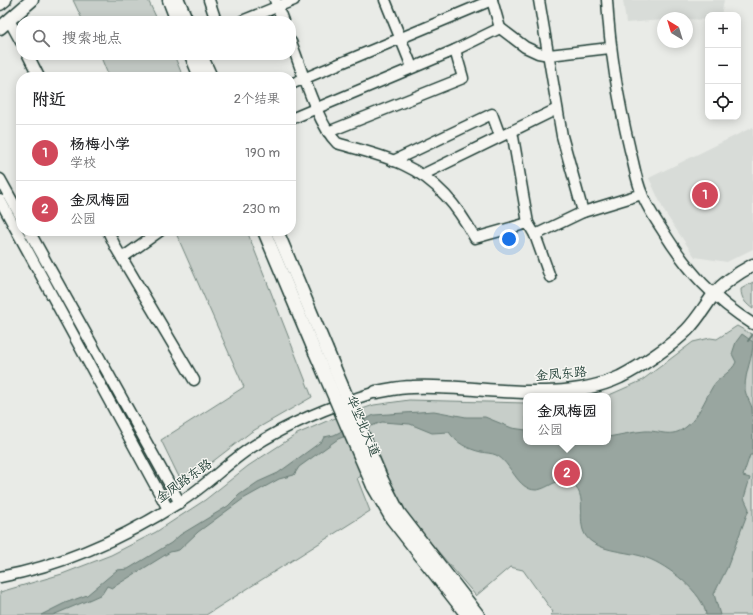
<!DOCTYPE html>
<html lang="zh">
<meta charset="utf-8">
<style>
body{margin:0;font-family:Pangolin,"LXGW WenKai TC",sans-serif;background:#f6f6f6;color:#202124}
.controls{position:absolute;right:12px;top:12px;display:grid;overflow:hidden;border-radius:8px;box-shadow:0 2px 10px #0003}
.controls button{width:36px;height:36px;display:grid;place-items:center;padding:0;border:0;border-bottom:1px solid #e0e0e0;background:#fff;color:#202124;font:20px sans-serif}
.compass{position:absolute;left:657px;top:12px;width:36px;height:36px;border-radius:50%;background:#fff;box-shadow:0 2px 10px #0003;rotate:322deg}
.you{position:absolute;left:509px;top:239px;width:14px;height:14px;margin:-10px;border:3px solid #fff;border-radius:50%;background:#1a73e8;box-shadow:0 0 0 6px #1a73e833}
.badge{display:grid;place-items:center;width:26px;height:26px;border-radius:50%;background:#d1495b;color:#fff;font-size:13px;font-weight:700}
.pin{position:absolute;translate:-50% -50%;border:2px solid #fff;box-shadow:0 1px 4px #0006}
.popup{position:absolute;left:523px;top:393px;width:88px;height:52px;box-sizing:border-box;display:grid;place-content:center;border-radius:8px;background:#fff;filter:drop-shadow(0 1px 3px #0005);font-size:13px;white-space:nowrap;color:#757577}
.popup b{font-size:15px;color:#202124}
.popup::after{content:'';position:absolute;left:50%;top:100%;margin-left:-8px;border:8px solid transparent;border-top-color:#fff}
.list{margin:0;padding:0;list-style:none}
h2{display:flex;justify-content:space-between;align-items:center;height:52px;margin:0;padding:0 16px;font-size:17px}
h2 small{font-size:13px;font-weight:400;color:#757577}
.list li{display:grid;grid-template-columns:26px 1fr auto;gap:12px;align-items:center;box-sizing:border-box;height:56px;padding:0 16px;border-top:1px solid #e0e0e0}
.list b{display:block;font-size:15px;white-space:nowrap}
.list p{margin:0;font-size:13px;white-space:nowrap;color:#757577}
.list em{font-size:13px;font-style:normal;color:#757577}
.icon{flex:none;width:22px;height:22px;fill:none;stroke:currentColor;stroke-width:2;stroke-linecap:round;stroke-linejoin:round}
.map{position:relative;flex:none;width:753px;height:615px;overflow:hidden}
.search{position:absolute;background:#fff;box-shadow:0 2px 10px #0003;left:16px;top:16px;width:280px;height:44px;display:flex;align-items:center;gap:10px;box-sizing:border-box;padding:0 14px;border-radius:16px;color:#757577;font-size:15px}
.panel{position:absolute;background:#fff;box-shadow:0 2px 10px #0003;left:16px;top:72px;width:280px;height:164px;border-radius:16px}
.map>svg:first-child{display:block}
.built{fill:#d8dcd8}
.green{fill:#c7cec9;stroke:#73867e}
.water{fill:#99a6a0;stroke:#687c75}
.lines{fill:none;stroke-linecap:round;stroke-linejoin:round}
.stream{stroke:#687c75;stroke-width:2}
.minor-casing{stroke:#1f3d34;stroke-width:13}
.major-casing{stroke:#1f3d34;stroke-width:15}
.minor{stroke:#f6f6f2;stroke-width:10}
.major{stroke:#f6f6f2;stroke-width:12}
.major-bridge-casing{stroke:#1f3d34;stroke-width:15;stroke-linecap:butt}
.major-bridge{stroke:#f6f6f2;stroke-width:12}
.labels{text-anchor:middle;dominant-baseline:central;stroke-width:3;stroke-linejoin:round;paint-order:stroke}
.street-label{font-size:13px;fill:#1f3d34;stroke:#f6f6f2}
</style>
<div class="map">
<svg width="753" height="615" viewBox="0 0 753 615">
<rect width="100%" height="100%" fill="#e9ebe7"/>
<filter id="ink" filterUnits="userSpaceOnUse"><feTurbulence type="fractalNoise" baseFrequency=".025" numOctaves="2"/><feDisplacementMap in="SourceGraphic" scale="8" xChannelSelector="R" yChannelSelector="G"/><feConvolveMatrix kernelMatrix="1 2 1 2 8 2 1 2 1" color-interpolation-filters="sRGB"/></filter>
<g filter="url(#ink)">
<!-- built -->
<g class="built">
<path d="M623,0H724L721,15H708V20L663,18V20L626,23Z"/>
<path d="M753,127V249L727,262L695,257L665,213L649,178Z"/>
</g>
<!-- green -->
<g class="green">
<path d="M73,0H148L158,21H83Z"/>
<path d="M100,55H174L183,77H109Z"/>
<path d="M175,231H247L312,397L251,432L190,479L183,480L178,475L161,440L244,387Z"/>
<path d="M753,282V309C746,304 741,299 741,289Z"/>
<path d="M737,326L753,335V615H550L553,612L523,570L510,567L476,596L397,503L377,470L357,478L370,511L206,615H0V592L62,574L111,555L156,532L205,500L248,466L297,434L327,421L374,405L409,400L526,403V442H608L607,396L641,381L693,342L710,338L717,339Z"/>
</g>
<!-- water -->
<path class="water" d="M742,334L753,342C753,358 745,371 745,388C745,395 750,401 752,408C753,423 753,440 753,455H750L743,476L750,478L744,498L749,509L727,568L714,594L720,615H706C704,593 667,565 647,558C629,551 608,553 592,542C571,528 591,498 573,485C558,474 550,489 536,490C517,490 511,462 496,455C492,453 485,453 481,452C468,449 456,443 449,432L432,433L410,424L382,422L338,439L299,467L294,475L279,479L243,499L198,532L179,550L170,552L112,588L107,586L102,594L91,599L53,615H41L65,603L87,595L117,570L128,569L171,543L180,535L228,506L239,495L258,482L278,473L322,441L324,437L334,435L374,415L434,411L466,417H485L512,428L526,430V442H608V437C620,435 632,432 645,431C660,430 671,439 686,427C698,418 705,399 713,386C719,377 732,372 736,362L732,354L736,342Z"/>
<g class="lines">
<!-- stream -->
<path class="stream" d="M748,341L753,334"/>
<!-- minor casing -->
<g class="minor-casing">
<g id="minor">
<path d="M209,0L216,21"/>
<path d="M275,0L283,21"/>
<path d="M385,0L412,67"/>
<path d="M492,0L500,28L525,47L538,53L549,55L610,48"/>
<path d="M539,0L562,136L583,212"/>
<path d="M607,0C610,52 618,100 630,150C634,164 636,180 642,194C647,207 655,219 663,231C688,271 713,299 753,324"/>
<path d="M9,20L21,42"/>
<path d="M242,21L294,0"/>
<path d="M291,42C302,70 317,123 337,143C359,150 383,155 404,165C437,180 458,207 475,238L528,223L535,235L583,212L642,194"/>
<path d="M28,55L39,77"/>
<path d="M291,84L492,0"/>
<path d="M291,119L455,50L500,28"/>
<path d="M512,131L528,223"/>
<path d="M328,132L463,78L455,50"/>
<path d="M393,161L492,114L500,136"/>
<path d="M422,175L557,109"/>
<path d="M0,179L21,217"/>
<path d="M0,200L168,509"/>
<path d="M29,231L180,503"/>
<path d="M108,231L116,248L194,380"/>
<path d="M535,235L550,277"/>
<path d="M122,258L160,231"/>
<path d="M0,577C65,565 125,537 180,502C206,486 227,463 252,447C291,422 333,405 376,392"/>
</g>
</g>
<!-- major casing -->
<g class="major-casing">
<g id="major">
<path d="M169,0L177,21"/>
<path d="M178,0L187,21"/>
<path d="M0,4L5,0"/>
<path d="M0,28L32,0"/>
<path d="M191,55L200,77"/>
<path d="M201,55L211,77"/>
<path d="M264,231L315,352"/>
<path d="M277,231L326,348"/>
<path d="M376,392C388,390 400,387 412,387C478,384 558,406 620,377C640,367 671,346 687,330C698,319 705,306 714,294C725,281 738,273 753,265"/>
<path d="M382,480L399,513L478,615"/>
<path d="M373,486L392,519L467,615"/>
</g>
</g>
<!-- minor -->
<use href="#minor" class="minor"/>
<!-- major -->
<use href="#major" class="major"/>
<!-- major-bridge casing -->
<g class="major-bridge-casing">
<g id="major-bridge">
<path d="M326,348L382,480"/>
<path d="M315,352L373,486"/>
</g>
</g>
<!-- major-bridge -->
<use href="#major-bridge" class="major-bridge"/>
</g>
</g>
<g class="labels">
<!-- street labels -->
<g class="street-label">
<text transform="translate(561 374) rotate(-5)">金凤东路</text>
<text transform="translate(363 426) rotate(67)">华坚北大道</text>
<text transform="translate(184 481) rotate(-35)">金凤路东路</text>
</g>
</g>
</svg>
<div class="controls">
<button>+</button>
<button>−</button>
<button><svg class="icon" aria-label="locate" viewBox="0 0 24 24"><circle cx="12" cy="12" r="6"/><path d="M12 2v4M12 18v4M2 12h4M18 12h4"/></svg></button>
</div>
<svg class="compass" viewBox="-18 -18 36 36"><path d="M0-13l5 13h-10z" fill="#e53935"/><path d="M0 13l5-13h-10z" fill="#757577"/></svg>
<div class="you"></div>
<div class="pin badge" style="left:705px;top:195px">1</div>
<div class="pin badge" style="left:567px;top:473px">2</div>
<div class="popup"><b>金凤梅园</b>公园</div>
<div class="search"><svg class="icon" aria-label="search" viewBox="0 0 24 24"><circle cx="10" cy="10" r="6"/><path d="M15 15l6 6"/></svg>搜索地点</div>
<section class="panel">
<h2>附近<small>2个结果</small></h2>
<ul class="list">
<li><span class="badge">1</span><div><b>杨梅小学</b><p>学校</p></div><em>190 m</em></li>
<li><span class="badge">2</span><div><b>金凤梅园</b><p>公园</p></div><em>230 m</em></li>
</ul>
</section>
</div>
